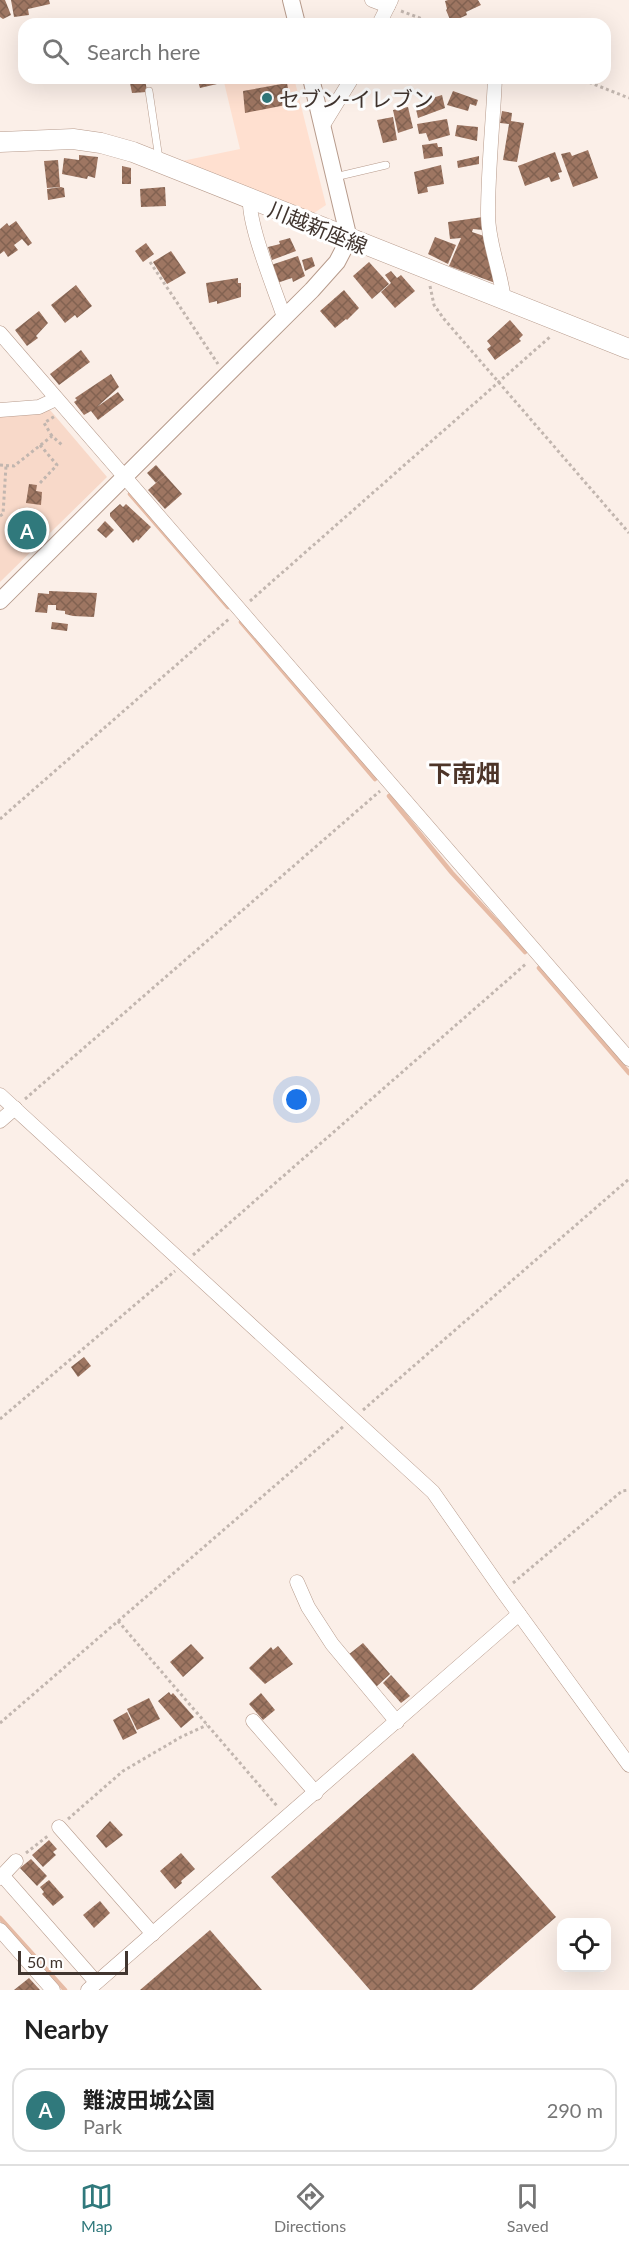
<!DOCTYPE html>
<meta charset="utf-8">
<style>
body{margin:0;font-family:Lato,"Noto Sans JP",sans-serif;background:#f2f2f2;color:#222}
.controls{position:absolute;right:18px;bottom:18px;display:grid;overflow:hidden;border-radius:12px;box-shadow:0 6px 24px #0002}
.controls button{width:54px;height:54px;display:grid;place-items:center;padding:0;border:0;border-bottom:2px solid #e0e0e0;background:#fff;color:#222;font:30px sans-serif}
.scale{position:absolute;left:18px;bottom:15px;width:110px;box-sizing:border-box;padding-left:6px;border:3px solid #41352f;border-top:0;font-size:16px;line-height:21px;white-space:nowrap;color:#41352f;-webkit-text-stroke:4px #fff;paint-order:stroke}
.you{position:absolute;left:297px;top:1100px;width:21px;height:21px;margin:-15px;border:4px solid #fff;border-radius:50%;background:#1a73e8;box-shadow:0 0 0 9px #1a73e833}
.badge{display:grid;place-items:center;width:39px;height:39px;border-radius:50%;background:#30797c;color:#fff;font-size:20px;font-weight:700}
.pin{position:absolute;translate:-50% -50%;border:3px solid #fff;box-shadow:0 2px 6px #0006}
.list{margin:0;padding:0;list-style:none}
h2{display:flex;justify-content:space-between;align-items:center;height:78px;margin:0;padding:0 24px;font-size:26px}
h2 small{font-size:20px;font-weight:400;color:#767676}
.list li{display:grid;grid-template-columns:39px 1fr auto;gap:18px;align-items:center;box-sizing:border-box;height:84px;margin:0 12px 12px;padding:0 12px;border:2px solid #e0e0e0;border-radius:18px}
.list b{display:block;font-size:22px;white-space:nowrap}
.list p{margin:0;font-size:20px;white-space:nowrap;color:#767676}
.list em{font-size:20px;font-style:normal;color:#767676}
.icon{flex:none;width:33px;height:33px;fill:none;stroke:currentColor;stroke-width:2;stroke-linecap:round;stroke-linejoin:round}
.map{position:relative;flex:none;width:629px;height:1990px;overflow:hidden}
.search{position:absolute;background:#fff;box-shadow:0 6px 24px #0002;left:18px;right:18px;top:18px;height:66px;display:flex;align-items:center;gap:15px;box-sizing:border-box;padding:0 21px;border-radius:18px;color:#767676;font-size:22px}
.sheet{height:174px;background:#fff}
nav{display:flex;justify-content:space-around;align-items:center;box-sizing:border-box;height:84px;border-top:2px solid #e0e0e0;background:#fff;font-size:16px;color:#767676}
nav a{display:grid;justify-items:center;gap:3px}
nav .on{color:#30797c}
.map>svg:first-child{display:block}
.built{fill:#ffe0d0}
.green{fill:#f8d9c9}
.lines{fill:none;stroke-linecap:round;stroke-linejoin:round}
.stream{stroke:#e6bba5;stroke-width:4.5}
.building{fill:url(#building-cross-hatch)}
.service-casing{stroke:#b79b8c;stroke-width:8}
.minor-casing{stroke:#b79b8c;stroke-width:15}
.tertiary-casing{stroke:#b79b8c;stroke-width:18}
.secondary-casing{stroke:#b79b8c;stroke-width:21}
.path{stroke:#c2b6af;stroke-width:3;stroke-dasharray:3 3;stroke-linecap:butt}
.service{stroke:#fff;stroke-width:7}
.minor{stroke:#fff;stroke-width:14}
.tertiary{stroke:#fff;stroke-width:16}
.secondary{stroke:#fff;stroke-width:20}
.poi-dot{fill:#30797c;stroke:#fff;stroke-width:2}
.labels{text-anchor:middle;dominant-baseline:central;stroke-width:6;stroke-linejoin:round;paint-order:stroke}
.poi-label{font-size:21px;fill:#41352f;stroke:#fff;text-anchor:start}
.street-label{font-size:21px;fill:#41352f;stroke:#fff}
.quarter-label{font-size:24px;font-weight:bold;fill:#4d3529;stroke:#fff}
</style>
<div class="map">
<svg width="629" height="1990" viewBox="0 0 629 1990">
<defs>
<pattern id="building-cross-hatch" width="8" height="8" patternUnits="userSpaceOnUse" patternTransform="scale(1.5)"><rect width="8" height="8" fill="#9e7662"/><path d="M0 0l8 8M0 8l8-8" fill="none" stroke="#826251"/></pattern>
</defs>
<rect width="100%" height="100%" fill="#fbefe8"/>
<!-- built -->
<path class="built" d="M223,78H294L326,205L314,213L182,161L240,149Z"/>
<!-- green -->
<path class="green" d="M50,410L107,477L0,582V415Z"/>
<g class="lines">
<!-- stream -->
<g class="stream">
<path d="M130,494L228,607"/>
<path d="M241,622L375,779"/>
<path d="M389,796L452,873L525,952"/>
<path d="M539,968L629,1073"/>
<path d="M0,1918L65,1990"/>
</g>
</g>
<!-- building -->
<g class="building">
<path d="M0,0H5L11,15L3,19L0,17Z"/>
<path d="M11,0H49L50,4L28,9L29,15L14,17Z"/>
<path d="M448,0H478L481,5L466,12L467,15L451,22L446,10L447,9L445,1Z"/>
<path d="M132,78H145L147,92L132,93L130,83L132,82Z"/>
<path d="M197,78H216L217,84L200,88Z"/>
<path d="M287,83L291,104L245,113L243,91Z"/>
<path d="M453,91L478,100L476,106L470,104L468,111L447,105Z"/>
<path d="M442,95L445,108L418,118L415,105L416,103Z"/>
<path d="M408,107L413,128L398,133L393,110Z"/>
<path d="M502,111L512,113L511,121L524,123L517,162L503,160L509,124L500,123Z"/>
<path d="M393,117L397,140L383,143L377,120Z"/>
<path d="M447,119L450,135L429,141L426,133L419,134L417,124Z"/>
<path d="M457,125L478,127L477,141L455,136Z"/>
<path d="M437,143L438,147H442L443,156L424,159L422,145Z"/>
<path d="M588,150L598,178L573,187L561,154L570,152L572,156Z"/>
<path d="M555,152L562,172L558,173L560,179L551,182L549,177L525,186L518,166Z"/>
<path d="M79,155L98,157L95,178L88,176L87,179L62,174L64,158L79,160Z"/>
<path d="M479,156V164L458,168L457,161Z"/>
<path d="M58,160L60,187L47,188L44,161Z"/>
<path d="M441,165L444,184L427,187L428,192L418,194L414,172Z"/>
<path d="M122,166L131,168V184H122Z"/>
<path d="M61,187L64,188L65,197L48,200L47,189Z"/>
<path d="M165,187L166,206L141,207L140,189Z"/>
<path d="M483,217V230L473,229L472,232L487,237L498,284L449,266L461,238L450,239L448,222Z"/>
<path d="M16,221L32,243L28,246L22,239L14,245L18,250L8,257L4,251L0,254V229L7,223L9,226Z"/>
<path d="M435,237L456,245L448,264L428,254Z"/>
<path d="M290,238L296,251L272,260L268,247L280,244L279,241Z"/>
<path d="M146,243L154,254L143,262L135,251Z"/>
<path d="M171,251L186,273L167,284L153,262Z"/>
<path d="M298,256L305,276L293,282L292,278L277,283L271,265Z"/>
<path d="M312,257L315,266L305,271L302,260Z"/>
<path d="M369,262L389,284L372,299L353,276Z"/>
<path d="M391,271L397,278L401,275L415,291L395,308L381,292L391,283L385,275Z"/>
<path d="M238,278V283H241V297L217,304V301L209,303L206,283Z"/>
<path d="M76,285L92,306L77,318L75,315L65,323L51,305Z"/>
<path d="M344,290L359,308L347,320L346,319L335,328L320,311Z"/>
<path d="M39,311L48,323L36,336L38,338L27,346L15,330Z"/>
<path d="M510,320L523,335L519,339L521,341L495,360L487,349L491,346L487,341Z"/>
<path d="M81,350L90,362L59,385L50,374Z"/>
<path d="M111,374L119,387L97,407L118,392L124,400L98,420L91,411L84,415L74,402L77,400L75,398Z"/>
<path d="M156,465L165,475L156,483L147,473Z"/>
<path d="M165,475L182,494L165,509L148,490Z"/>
<path d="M29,484L37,485L36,491L42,492L41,505L26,503Z"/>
<path d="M120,504L123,507L126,504L151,527L138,541L137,539L133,543L110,516V513Z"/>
<path d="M105,521L114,530L106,538L97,530Z"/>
<path d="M49,591L97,593L94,617L73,616L65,614V611L56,610V605H48L47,613L35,612L38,593L49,594Z"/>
<path d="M52,622L68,624L67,631L51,629Z"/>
<path d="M84,1357L91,1366L78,1377L71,1367Z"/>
<path d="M363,1643L390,1674L376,1687L348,1655Z"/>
<path d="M191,1644L204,1658L183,1677L170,1662Z"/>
<path d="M278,1646L293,1664L265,1684L249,1668L271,1647L273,1650Z"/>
<path d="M391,1675L410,1696L401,1703L383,1683Z"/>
<path d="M169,1692L171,1695L173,1693L194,1717L181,1728L158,1701Z"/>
<path d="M261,1693L275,1710L263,1720L249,1704Z"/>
<path d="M149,1698L160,1719L137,1730L127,1709Z"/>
<path d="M127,1712L137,1733L123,1740L113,1720Z"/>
<path d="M413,1753L556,1917L472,1990H370L271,1877Z"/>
<path d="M110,1821L123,1835L106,1848L96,1836Z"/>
<path d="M49,1840L57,1849L53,1852L56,1855L43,1867L32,1855Z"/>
<path d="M181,1853L195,1869L181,1881L182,1883L175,1889L160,1871Z"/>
<path d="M31,1859L47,1876L37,1886L20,1868Z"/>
<path d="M49,1880L64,1897L53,1906L42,1894L44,1892L40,1887Z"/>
<path d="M100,1901L110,1913L94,1928L83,1915Z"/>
<path d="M210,1930L262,1990H140Z"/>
<path d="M29,1978L40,1990H14Z"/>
</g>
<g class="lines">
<!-- service casing -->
<g class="service-casing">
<g id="service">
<path d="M149,91L159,159"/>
<path d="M335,177L386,165"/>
</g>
</g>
<!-- minor casing -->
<g class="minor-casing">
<g id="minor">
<path d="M372,0L388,6"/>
<path d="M379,24L391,0"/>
<path d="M495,78C493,123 488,169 488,214C488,244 501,271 504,301"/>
<path d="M323,125L352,78"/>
<path d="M250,199C248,225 275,290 284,317"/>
<path d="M0,333L629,1059"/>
<path d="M0,410L39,407L56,399"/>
<path d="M0,1095L433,1492L503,1592L629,1765"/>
<path d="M0,1121L15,1108"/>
<path d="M297,1582L308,1607L332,1644L397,1722"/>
<path d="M253,1721L316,1793"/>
<path d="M59,1827L153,1934"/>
<path d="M2,1875L96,1982"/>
<path d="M0,1878L16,1861"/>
<path d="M0,1930L53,1990"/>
<path d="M88,1990L519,1614"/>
</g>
</g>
<!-- tertiary casing -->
<g class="tertiary-casing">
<g id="tertiary">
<path d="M291,0L297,24"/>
<path d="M0,601L312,290L337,262L349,239L311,78"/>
</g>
</g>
<!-- secondary casing -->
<g class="secondary-casing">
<path id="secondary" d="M0,142L73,139L101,143L133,152L629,349"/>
</g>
<!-- path -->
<g class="path">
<path d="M401,11L436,24"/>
<path d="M578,78L629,98"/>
<path d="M150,262L218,364"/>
<path d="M430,286L434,305L444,319L629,533"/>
<path d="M52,436L44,423L55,416"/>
<path d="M40,445L57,465L40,483"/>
<path d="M0,465L14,466L52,436L62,445"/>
<path d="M0,516L3,514L6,466"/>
<path d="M250,601L551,336"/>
<path d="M0,819L229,619"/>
<path d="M25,1099L380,791"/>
<path d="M193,1255L527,963"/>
<path d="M363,1410L629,1179"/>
<path d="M0,1419L175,1271"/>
<path d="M513,1583L622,1491L629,1490"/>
<path d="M118,1621L277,1806"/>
<path d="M0,1723L344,1426"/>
<path d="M68,1819L123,1771L181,1737L207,1725"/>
<path d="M26,1853L49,1835"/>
</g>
<!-- service -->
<use href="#service" class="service"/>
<!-- minor -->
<use href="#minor" class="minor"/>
<!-- tertiary -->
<use href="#tertiary" class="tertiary"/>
<!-- secondary -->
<use href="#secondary" class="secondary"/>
</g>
<!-- markers -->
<circle class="poi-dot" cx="267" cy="98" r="6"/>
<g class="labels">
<!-- poi labels -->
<g class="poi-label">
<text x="279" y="98">セブン-イレブン</text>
</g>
<!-- street labels -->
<g class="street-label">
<text transform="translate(318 227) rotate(22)">川越新座線</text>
</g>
<!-- quarter labels -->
<g class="quarter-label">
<text x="464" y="772">下南畑</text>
</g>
</g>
</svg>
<div class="controls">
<button><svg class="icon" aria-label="locate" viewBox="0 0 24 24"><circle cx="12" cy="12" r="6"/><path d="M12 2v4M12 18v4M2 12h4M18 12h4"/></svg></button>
</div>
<div class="scale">50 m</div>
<div class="you"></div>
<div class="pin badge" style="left:27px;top:530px">A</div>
<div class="search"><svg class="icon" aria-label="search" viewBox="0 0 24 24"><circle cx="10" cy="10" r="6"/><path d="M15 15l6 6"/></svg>Search here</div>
</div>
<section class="sheet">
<h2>Nearby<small></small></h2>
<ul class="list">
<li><span class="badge">A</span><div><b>難波田城公園</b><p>Park</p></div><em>290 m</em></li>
</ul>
</section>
<nav>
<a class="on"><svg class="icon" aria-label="map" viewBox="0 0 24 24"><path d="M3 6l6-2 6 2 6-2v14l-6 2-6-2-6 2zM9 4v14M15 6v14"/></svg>Map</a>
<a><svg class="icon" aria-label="directions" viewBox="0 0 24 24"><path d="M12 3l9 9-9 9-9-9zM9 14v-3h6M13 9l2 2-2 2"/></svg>Directions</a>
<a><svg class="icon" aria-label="saved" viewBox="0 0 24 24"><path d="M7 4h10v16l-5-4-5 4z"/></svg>Saved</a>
</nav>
